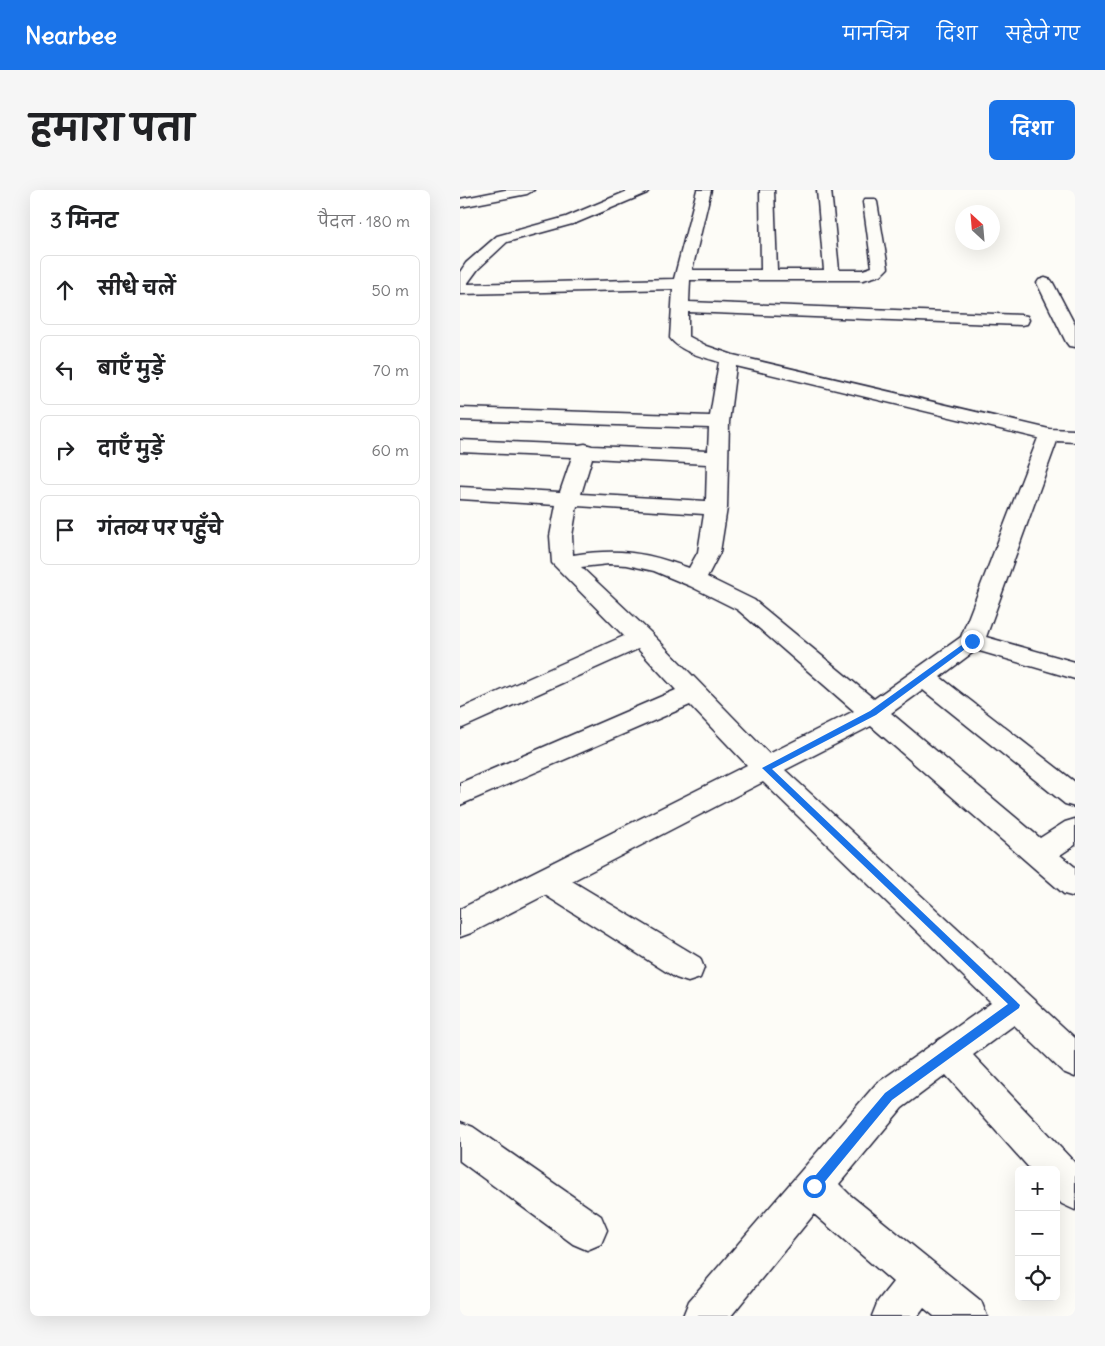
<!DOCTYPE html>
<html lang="hi">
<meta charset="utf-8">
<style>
body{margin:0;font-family:Delius,"Playpen Sans Deva",sans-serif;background:#f6f6f6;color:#202124}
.controls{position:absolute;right:15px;bottom:15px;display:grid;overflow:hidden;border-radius:8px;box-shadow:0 5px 20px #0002}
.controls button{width:45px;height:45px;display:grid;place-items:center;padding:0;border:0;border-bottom:1px solid #e0e0e0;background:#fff;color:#202124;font:25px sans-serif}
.compass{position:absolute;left:495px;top:15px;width:45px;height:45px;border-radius:50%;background:#fff;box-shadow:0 5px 20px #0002;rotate:334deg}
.stop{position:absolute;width:15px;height:15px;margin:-11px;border:4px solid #1a73e8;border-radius:50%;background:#fff}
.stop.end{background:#1a73e8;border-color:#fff;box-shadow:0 1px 5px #0008}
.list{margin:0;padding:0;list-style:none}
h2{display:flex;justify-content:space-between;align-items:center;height:65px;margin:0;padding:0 20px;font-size:21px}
h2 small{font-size:16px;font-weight:400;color:#757577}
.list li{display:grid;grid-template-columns:32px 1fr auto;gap:15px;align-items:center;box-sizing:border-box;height:70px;margin:0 10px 10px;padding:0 10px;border:1px solid #e0e0e0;border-radius:8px}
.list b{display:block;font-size:19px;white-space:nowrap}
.list em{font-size:16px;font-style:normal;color:#757577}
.icon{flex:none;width:28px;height:28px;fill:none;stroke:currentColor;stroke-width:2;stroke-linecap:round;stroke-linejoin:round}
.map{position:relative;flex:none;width:615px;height:1126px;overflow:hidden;border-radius:8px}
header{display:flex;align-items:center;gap:30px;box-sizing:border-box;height:70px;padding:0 25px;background:#1a73e8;color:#fff}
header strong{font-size:24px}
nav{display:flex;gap:28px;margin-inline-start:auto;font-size:18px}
.intro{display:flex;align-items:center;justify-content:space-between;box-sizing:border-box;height:120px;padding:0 30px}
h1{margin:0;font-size:35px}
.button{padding:12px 22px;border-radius:8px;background:#1a73e8;color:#fff;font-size:18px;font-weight:700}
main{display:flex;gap:30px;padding:0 30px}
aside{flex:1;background:#fff;border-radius:8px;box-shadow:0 5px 20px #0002}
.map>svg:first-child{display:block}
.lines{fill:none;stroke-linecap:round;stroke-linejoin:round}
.minor-casing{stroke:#22223b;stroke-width:3}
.minor{fill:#fdfcf7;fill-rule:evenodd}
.route{fill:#1a73e8}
</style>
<header>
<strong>Nearbee</strong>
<nav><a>मानचित्र</a><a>दिशा</a><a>सहेजे गए</a></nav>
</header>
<div class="intro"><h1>हमारा पता</h1><a class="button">दिशा</a></div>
<main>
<aside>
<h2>3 मिनट<small>पैदल · 180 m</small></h2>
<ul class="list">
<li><svg class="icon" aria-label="ahead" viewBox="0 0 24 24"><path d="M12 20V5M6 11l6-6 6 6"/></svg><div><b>सीधे चलें</b></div><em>50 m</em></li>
<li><svg class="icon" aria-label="left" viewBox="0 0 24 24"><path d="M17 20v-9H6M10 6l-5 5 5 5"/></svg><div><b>बाएँ मुड़ें</b></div><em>70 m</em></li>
<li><svg class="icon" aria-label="right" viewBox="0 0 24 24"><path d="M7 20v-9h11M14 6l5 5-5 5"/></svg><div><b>दाएँ मुड़ें</b></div><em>60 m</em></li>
<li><svg class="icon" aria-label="arrive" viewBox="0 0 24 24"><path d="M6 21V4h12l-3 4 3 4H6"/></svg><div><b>गंतव्य पर पहुँचे</b></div></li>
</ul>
</aside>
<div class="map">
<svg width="615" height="1126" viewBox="0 0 615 1126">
<rect width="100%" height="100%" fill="#fdfcf7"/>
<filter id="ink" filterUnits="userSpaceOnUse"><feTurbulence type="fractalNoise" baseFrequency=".02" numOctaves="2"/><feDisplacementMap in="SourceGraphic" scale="10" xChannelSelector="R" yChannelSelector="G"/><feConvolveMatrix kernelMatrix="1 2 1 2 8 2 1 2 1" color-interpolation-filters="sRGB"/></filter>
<g filter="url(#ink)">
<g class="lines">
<!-- minor casing -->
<g class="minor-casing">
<g id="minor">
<path d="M45,0H74L67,4L0,17V9Z"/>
<path d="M170,0H189L187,3L116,33L47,52L18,79L7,94L214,89L237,0H251L232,80H301L300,0H314L317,80H364L357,0H371L379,80H403L412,77L403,12L405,9H415L417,12L428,78L421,85L403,90H230L229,112L561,125L567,126L569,130L567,134L561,135L228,122V146L247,156L273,165L589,239L615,240V252L597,251L526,447L615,472V489L516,460L480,487L615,592V617L605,614L463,500L431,523L580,648L605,632L615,629V655L600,665L615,677V707L604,704L411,536L325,580L615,848V887L603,882L554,835L513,865L615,973V1020L602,1014L596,1008V980H571L486,885L442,918L379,994L390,1005L521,1111L527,1126H474L464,1118L458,1126H412L418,1111L433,1092L354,1024L271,1126H223L229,1111L416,894L531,813L303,592L112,691L240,768L244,778L240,788L228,792L216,788L85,705L11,743L0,747V719L287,575L230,515L0,615V593L216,500L178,459L0,539V519L164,446L92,373L90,346L96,315L0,309V297L100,302L112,267L0,262V250L119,255L125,254L132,256L248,261L249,238L0,230V218L250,226L259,172C244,167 220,162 210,148L213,99L0,104V82L6,73L37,46L106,27ZM276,176L578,248L501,447L414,509L294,410L247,387L260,362L267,318L269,232ZM132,268L247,274L246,311L121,304ZM117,316L244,324L238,362L229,378C186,362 158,358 113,365L112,346ZM149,374L167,375L194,381L230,396L278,420L394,521L309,564L190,442L121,377Z"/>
<path d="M585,88L591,90L593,93L615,135V157L609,156L606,152L577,93L579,90Z"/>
<path d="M0,932L13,937L141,1026L147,1040L141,1054L127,1060L113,1054L0,971Z"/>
</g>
</g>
<!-- minor -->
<use href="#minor" class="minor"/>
</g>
</g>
<!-- route -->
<path class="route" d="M510,449L516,451L416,525L312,579L560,815L559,818L432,910L358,1000L354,1001L350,1000L348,996L350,992L425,903L548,814L302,578L410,521Z"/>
</svg>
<div class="controls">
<button>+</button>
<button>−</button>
<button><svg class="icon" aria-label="locate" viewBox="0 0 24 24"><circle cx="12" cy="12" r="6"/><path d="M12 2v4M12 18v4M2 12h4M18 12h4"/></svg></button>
</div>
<svg class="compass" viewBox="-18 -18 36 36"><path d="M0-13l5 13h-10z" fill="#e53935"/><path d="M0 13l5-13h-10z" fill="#757577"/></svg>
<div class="stop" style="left:354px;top:996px"></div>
<div class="stop end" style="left:512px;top:451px"></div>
</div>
</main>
